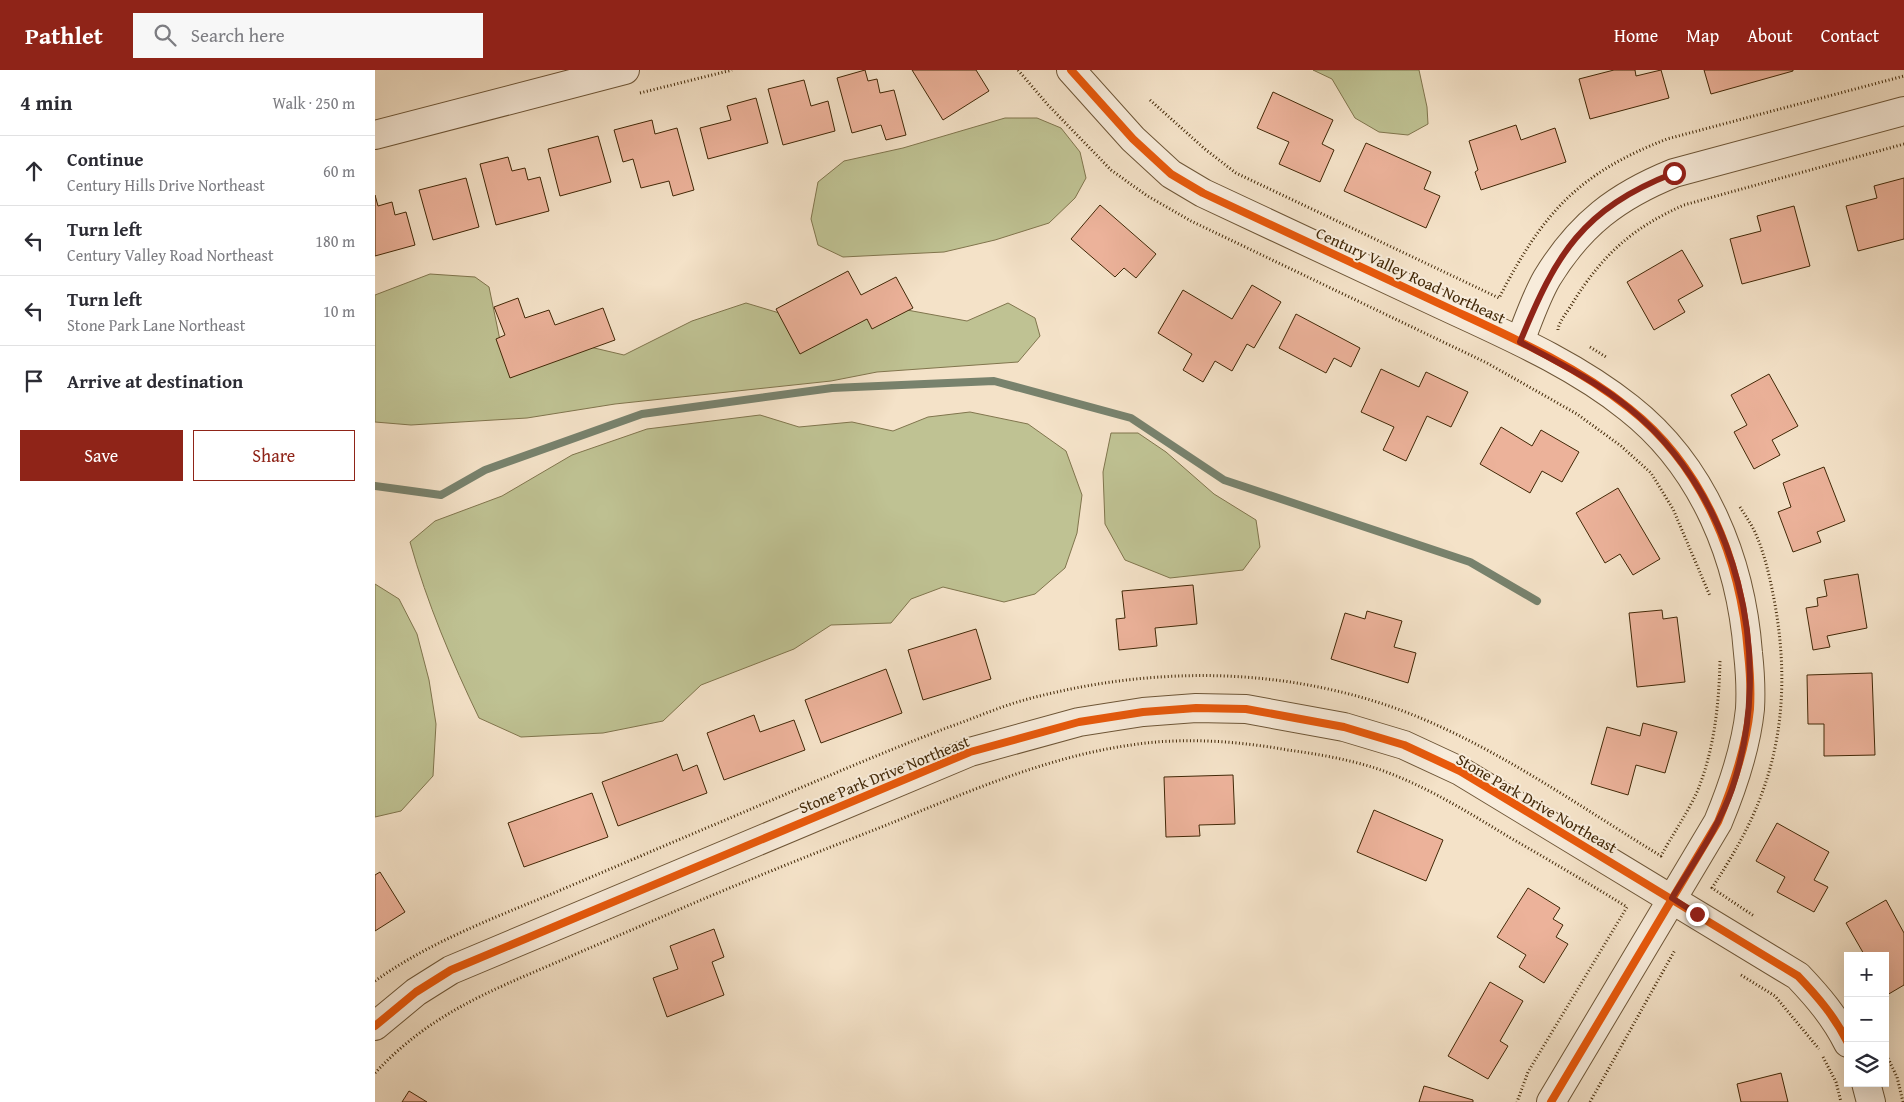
<!DOCTYPE html>
<meta charset="utf-8">
<style>
body{margin:0;font-family:"Gentium Book Plus",serif;background:#f7f7f7;color:#2b2b33}
.controls{position:absolute;right:15px;bottom:15px;display:grid;overflow:hidden;border-radius:0px;box-shadow:0 5px 20px #0002}
.controls button{width:45px;height:45px;display:grid;place-items:center;padding:0;border:0;border-bottom:1px solid #e1e1e2;background:#fff;color:#2b2b33;font:25px sans-serif}
.stop{position:absolute;width:15px;height:15px;margin:-11px;border:4px solid #8f2418;border-radius:50%;background:#fff}
.stop.end{background:#8f2418;border-color:#fff;box-shadow:0 1px 5px #0008}
.list{margin:0;padding:0;list-style:none}
h2{display:flex;justify-content:space-between;align-items:center;height:65px;margin:0;padding:0 20px;font-size:21px}
h2 small{font-size:16px;font-weight:400;color:#7c7c81}
.list li{display:grid;grid-template-columns:32px 1fr auto;gap:15px;align-items:center;box-sizing:border-box;height:70px;padding:0 20px;border-top:1px solid #e1e1e2}
.list b{display:block;font-size:19px;white-space:nowrap}
.list p{margin:0;font-size:16px;white-space:nowrap;color:#7c7c81}
.list em{font-size:16px;font-style:normal;color:#7c7c81}
.actions{display:flex;gap:10px;padding:15px 20px}
.actions a{flex:1;padding:11px 0;border:1px solid #8f2418;border-radius:0px;text-align:center;font-size:18px;color:#8f2418}
.actions .main{background:#8f2418;color:#fff}
.icon{flex:none;width:28px;height:28px;fill:none;stroke:currentColor;stroke-width:2;stroke-linecap:round;stroke-linejoin:round}
.map{position:relative;flex:none;width:1529px;height:1032px;overflow:hidden}
header{display:flex;align-items:center;gap:30px;box-sizing:border-box;height:70px;padding:0 25px;background:#8f2418;color:#fff}
header strong{font-size:24px}
nav{display:flex;gap:28px;margin-inline-start:auto;font-size:18px}
.search{width:350px;height:45px;background:#f7f7f7;display:flex;align-items:center;gap:12px;box-sizing:border-box;padding:0 18px;border-radius:0px;color:#7c7c81;font-size:19px}
main{display:flex}
aside{flex:1;background:#fff}
.map>svg:first-child{display:block}
.green{fill:#bfc293;stroke:#80754d}
.lines{fill:none;stroke-linecap:round;stroke-linejoin:round}
.stream{stroke:#78826d;stroke-width:8}
.building{fill:#ecb29a;stroke:#422807}
.minor-casing{stroke:#6e5637;stroke-width:30}
.path{stroke:#422807;stroke-width:3;stroke-dasharray:1 2.5;stroke-linecap:butt}
.minor{stroke:#f8ecdb;stroke-width:28}
.cycleway-casing{stroke:#f8ecdb;stroke-width:11}
.cycleway{stroke:#e8590c;stroke-width:8}
.route{stroke:#8f2418;stroke-width:6}
.labels{text-anchor:middle;dominant-baseline:central;stroke-width:4;stroke-linejoin:round;paint-order:stroke}
.street-label{font-size:16px;fill:#422807;stroke:#f8ecdb}
</style>
<header>
<strong>Pathlet</strong>
<div class="search"><svg class="icon" aria-label="search" viewBox="0 0 24 24"><circle cx="10" cy="10" r="6"/><path d="M15 15l6 6"/></svg>Search here</div>
<nav><a>Home</a><a>Map</a><a>About</a><a>Contact</a></nav>
</header>
<main>
<aside>
<h2>4 min<small>Walk · 250 m</small></h2>
<ul class="list">
<li><svg class="icon" aria-label="ahead" viewBox="0 0 24 24"><path d="M12 20V5M6 11l6-6 6 6"/></svg><div><b>Continue</b><p>Century Hills Drive Northeast</p></div><em>60 m</em></li>
<li><svg class="icon" aria-label="left" viewBox="0 0 24 24"><path d="M17 20v-9H6M10 6l-5 5 5 5"/></svg><div><b>Turn left</b><p>Century Valley Road Northeast</p></div><em>180 m</em></li>
<li><svg class="icon" aria-label="left" viewBox="0 0 24 24"><path d="M17 20v-9H6M10 6l-5 5 5 5"/></svg><div><b>Turn left</b><p>Stone Park Lane Northeast</p></div><em>10 m</em></li>
<li><svg class="icon" aria-label="arrive" viewBox="0 0 24 24"><path d="M6 21V4h12l-3 4 3 4H6"/></svg><div><b>Arrive at destination</b></div></li>
</ul>
<div class="actions"><a class="main">Save</a><a>Share</a></div>
</aside>
<div class="map">
<svg width="1529" height="1032" viewBox="0 0 1529 1032">
<rect width="100%" height="100%" fill="#f4e2c8"/>
<filter id="stains"><feTurbulence type="fractalNoise" baseFrequency=".004" numOctaves="4"/><feColorMatrix values="0 0 0 0 .2 0 0 0 0 .09 0 0 0 0 .02 0 0 0 .5 -.17"/></filter>
<radialGradient id="worn" r=".72"><stop offset=".6" stop-color="#630" stop-opacity="0"/><stop offset="1" stop-color="#630" stop-opacity=".3"/></radialGradient>
<!-- green -->
<g class="green">
<path d="M938,0H1044L1052,37L1053,54L1033,65L1004,62L980,48L957,9Z"/>
<path d="M630,48H662L686,58L705,82L711,108L700,128L674,153L620,170L569,182L468,187L443,175L436,149L443,112L469,91L528,78Z"/>
<path d="M55,204L100,207L114,217L126,275L215,277L249,285L317,251L371,233L421,248L521,238L592,251L633,233L660,248L665,266L643,292L502,302L456,311L240,334L152,348L36,355L0,352V225Z"/>
<path d="M595,342L653,354L691,381L707,425L702,463L690,498L660,524L629,532L568,517L536,529L516,553L456,555L419,579L326,615L288,651L228,663L146,667L104,648C77,592 52,533 35,472L60,451L127,426L197,385L272,359L385,345L424,357L477,352L518,361L553,347Z"/>
<path d="M736,363H763L791,382L839,424L881,450L885,477L868,500L795,508L750,490L730,454L728,402Z"/>
<path d="M0,514L24,529L42,564L54,610L61,654L58,706L26,741L0,747Z"/>
</g>
<g class="lines">
<!-- stream -->
<path class="stream" d="M0,416L66,425L110,400L267,344L457,318L619,311L756,348L849,410L1095,492L1162,531"/>
</g>
<!-- building -->
<g class="building">
<path d="M490,0L493,11L502,9L505,23L519,20L531,65L511,70L506,55L477,63L462,8Z"/>
<path d="M537,0H601L614,21L568,50Z"/>
<path d="M1239,0H1260L1261,6L1286,0L1294,28L1215,49L1204,9Z"/>
<path d="M1329,0H1418V1L1336,24Z"/>
<path d="M429,10L436,36L453,31L460,61L408,75L393,19Z"/>
<path d="M898,22L958,50L947,74L959,80L945,112L904,94L914,72L882,58Z"/>
<path d="M381,28L393,73L333,89L325,58L356,50L352,36Z"/>
<path d="M277,50L280,64L302,58L319,120L298,126L294,111L266,118L258,89L248,92L239,60Z"/>
<path d="M1141,55L1146,70L1180,58L1191,92L1106,120L1100,102L1103,100L1094,71Z"/>
<path d="M223,66L236,112L185,126L173,79Z"/>
<path d="M991,73L1056,102L1049,119L1065,126L1051,158L969,121Z"/>
<path d="M133,87L137,101L150,98L153,110L165,107L174,141L121,155L105,94Z"/>
<path d="M91,108L104,157L58,170L44,120Z"/>
<path d="M1529,108V169L1483,181L1471,136L1502,128L1499,116Z"/>
<path d="M0,125L3,136L17,132L20,145L31,142L40,175L0,186Z"/>
<path d="M725,135L781,184L761,208L749,198L740,207L696,169Z"/>
<path d="M1419,136L1435,196L1367,214L1355,169L1386,161L1382,146Z"/>
<path d="M1307,180L1328,216L1303,230L1310,242L1279,260L1252,212Z"/>
<path d="M473,201L486,225L521,207L538,238L497,259L492,249L425,284L401,239Z"/>
<path d="M877,215L906,232L879,278L872,274L857,301L840,291L828,312L808,300L817,284L783,263L808,220L857,249Z"/>
<path d="M143,228L150,248L174,240L180,255L228,238L240,270L135,308L121,269L130,265L119,237Z"/>
<path d="M921,244L985,278L976,297L959,288L951,303L904,278Z"/>
<path d="M1006,299L1044,317L1051,302L1093,322L1076,357L1052,346L1031,391L1008,380L1019,357L986,342Z"/>
<path d="M1394,304L1423,356L1397,370L1405,385L1379,399L1359,362L1372,355L1356,325Z"/>
<path d="M1126,357L1157,376L1166,360L1204,382L1187,412L1167,401L1155,423L1105,394Z"/>
<path d="M1449,397L1470,451L1442,462L1446,472L1418,482L1403,442L1416,437L1408,413Z"/>
<path d="M1243,418L1285,489L1258,505L1245,484L1230,493L1201,443Z"/>
<path d="M1483,504L1492,558L1452,566L1455,577L1438,580L1431,538L1443,536L1442,528L1452,526L1449,510Z"/>
<path d="M818,515L822,554L780,558L782,576L744,580L741,549L750,548L747,521Z"/>
<path d="M1287,540L1288,549L1302,547L1310,612L1262,617L1254,543Z"/>
<path d="M992,541L1027,551L1019,577L1041,583L1033,613L956,589L970,543L990,549Z"/>
<path d="M601,559L616,609L548,630L533,580Z"/>
<path d="M511,599L527,643L446,673L430,630Z"/>
<path d="M1497,603L1500,685L1449,686V654H1433L1432,605Z"/>
<path d="M379,645L385,662L419,650L430,680L349,710L332,663Z"/>
<path d="M1268,653L1302,662L1290,703L1261,695L1253,725L1216,714L1232,657L1265,666Z"/>
<path d="M302,684L308,701L322,695L332,723L243,756L227,712Z"/>
<path d="M858,705L860,754L824,755L825,766L791,767L789,707Z"/>
<path d="M217,723L233,767L149,797L133,753Z"/>
<path d="M999,740L1068,770L1051,811L982,782Z"/>
<path d="M1402,753L1454,782L1439,810L1453,817L1439,842L1402,822L1410,807L1381,791Z"/>
<path d="M5,802L30,842L0,861V805Z"/>
<path d="M1153,818L1185,838L1178,849L1188,855L1181,867L1193,874L1169,913L1144,897L1151,885L1122,867Z"/>
<path d="M1511,830L1529,863V915L1512,925L1510,886H1490L1471,853Z"/>
<path d="M339,859L349,887L337,892L349,925L292,947L278,908L303,899L295,876Z"/>
<path d="M1115,912L1148,931L1125,971L1133,976L1113,1009L1073,986Z"/>
<path d="M1406,1003L1413,1032H1366L1362,1014Z"/>
<path d="M1049,1016L1098,1030V1032H1044Z"/>
<path d="M34,1021L52,1032H27Z"/>
</g>
<g class="lines">
<!-- minor casing -->
<g class="minor-casing">
<g id="minor">
<path d="M696,0L758,69L796,104L828,123C907,160 986,197 1065,234C1129,264 1198,293 1254,338C1329,397 1366,490 1373,583C1375,601 1376,621 1375,639C1371,678 1358,716 1343,752L1176,1032"/>
<path d="M0,65L250,0"/>
<path d="M1145,271C1153,251 1161,227 1172,208C1205,154 1242,126 1299,103L1529,41"/>
<path d="M0,956L41,922L76,900L595,682L704,652L768,642L821,638L871,639L969,657L1029,675L1085,701L1423,906C1443,927 1460,947 1473,973"/>
<path d="M1491,1013L1496,1032"/>
</g>
</g>
<!-- path -->
<g class="path">
<path d="M643,0L673,35L736,100L771,125L816,151L1112,293L1202,344L1246,376L1276,403L1298,439L1335,526"/>
<path d="M265,23L357,0"/>
<path d="M775,30L831,80L861,103L1124,228C1168,143 1202,104 1292,69L1529,6"/>
<path d="M1183,260C1183,253 1193,241 1197,234C1227,185 1257,158 1309,135L1529,74"/>
<path d="M1215,277L1231,287"/>
<path d="M1365,437C1371,447 1378,456 1382,467C1390,486 1395,508 1399,529C1412,598 1410,666 1384,731C1372,762 1355,790 1337,818L1379,846"/>
<path d="M1366,905L1400,926L1444,979"/>
<path d="M0,911C49,876 106,853 162,830C224,804 286,777 348,751C423,719 498,686 574,657C600,648 626,636 653,629C773,597 899,596 1017,637C1113,671 1199,733 1286,786C1297,765 1312,744 1322,722C1339,681 1344,635 1345,591"/>
<path d="M1510,982L1522,1007L1528,1032"/>
<path d="M1448,987L1461,1012L1466,1032"/>
<path d="M0,1003C53,946 110,923 180,893C224,874 268,855 312,836C377,808 443,782 509,756C588,724 670,687 756,675C808,667 862,671 913,680C942,684 972,689 1000,698C1048,714 1091,741 1134,767C1174,790 1213,813 1252,837L1153,1002L1142,1032"/>
<path d="M1215,1032L1300,880"/>
</g>
<!-- minor -->
<use href="#minor" class="minor"/>
<!-- cycleway casing -->
<g class="cycleway-casing">
<g id="cycleway">
<path d="M696,0L758,69L796,104L828,123C907,160 986,197 1065,234C1129,264 1198,293 1254,338C1329,397 1366,490 1373,583C1375,601 1376,621 1375,639C1371,678 1358,716 1343,752L1176,1032"/>
<path d="M0,956L41,922L76,900L595,682L704,652L768,642L821,638L871,639L969,657L1029,675L1085,701L1423,906C1443,927 1460,947 1473,973"/>
</g>
</g>
<!-- cycleway -->
<use href="#cycleway" class="cycleway"/>
</g>
<g class="lines">
<!-- route -->
<path class="route" d="M1299,103C1207,139 1181,184 1145,272C1182,292 1221,311 1254,338C1363,426 1401,589 1357,719C1343,759 1318,793 1297,828L1322,844"/>
</g>
<g class="labels">
<!-- street labels -->
<g class="street-label">
<text transform="translate(1036 205) rotate(25)">Century Valley Road Northeast</text>
<text transform="translate(509 704) rotate(-22)">Stone Park Drive Northeast</text>
<text transform="translate(1162 733) rotate(30)">Stone Park Drive Northeast</text>
</g>
</g>
<rect width="100%" height="100%" filter="url(#stains)"/>
<rect width="100%" height="100%" fill="url(#worn)"/>
</svg>
<div class="controls">
<button>+</button>
<button>−</button>
<button><svg class="icon" aria-label="layers" viewBox="0 0 24 24"><path d="M12 4l9 5-9 5-9-5zM3 14l9 5 9-5"/></svg></button>
</div>
<div class="stop" style="left:1299px;top:103px"></div>
<div class="stop end" style="left:1322px;top:844px"></div>
</div>
</main>
